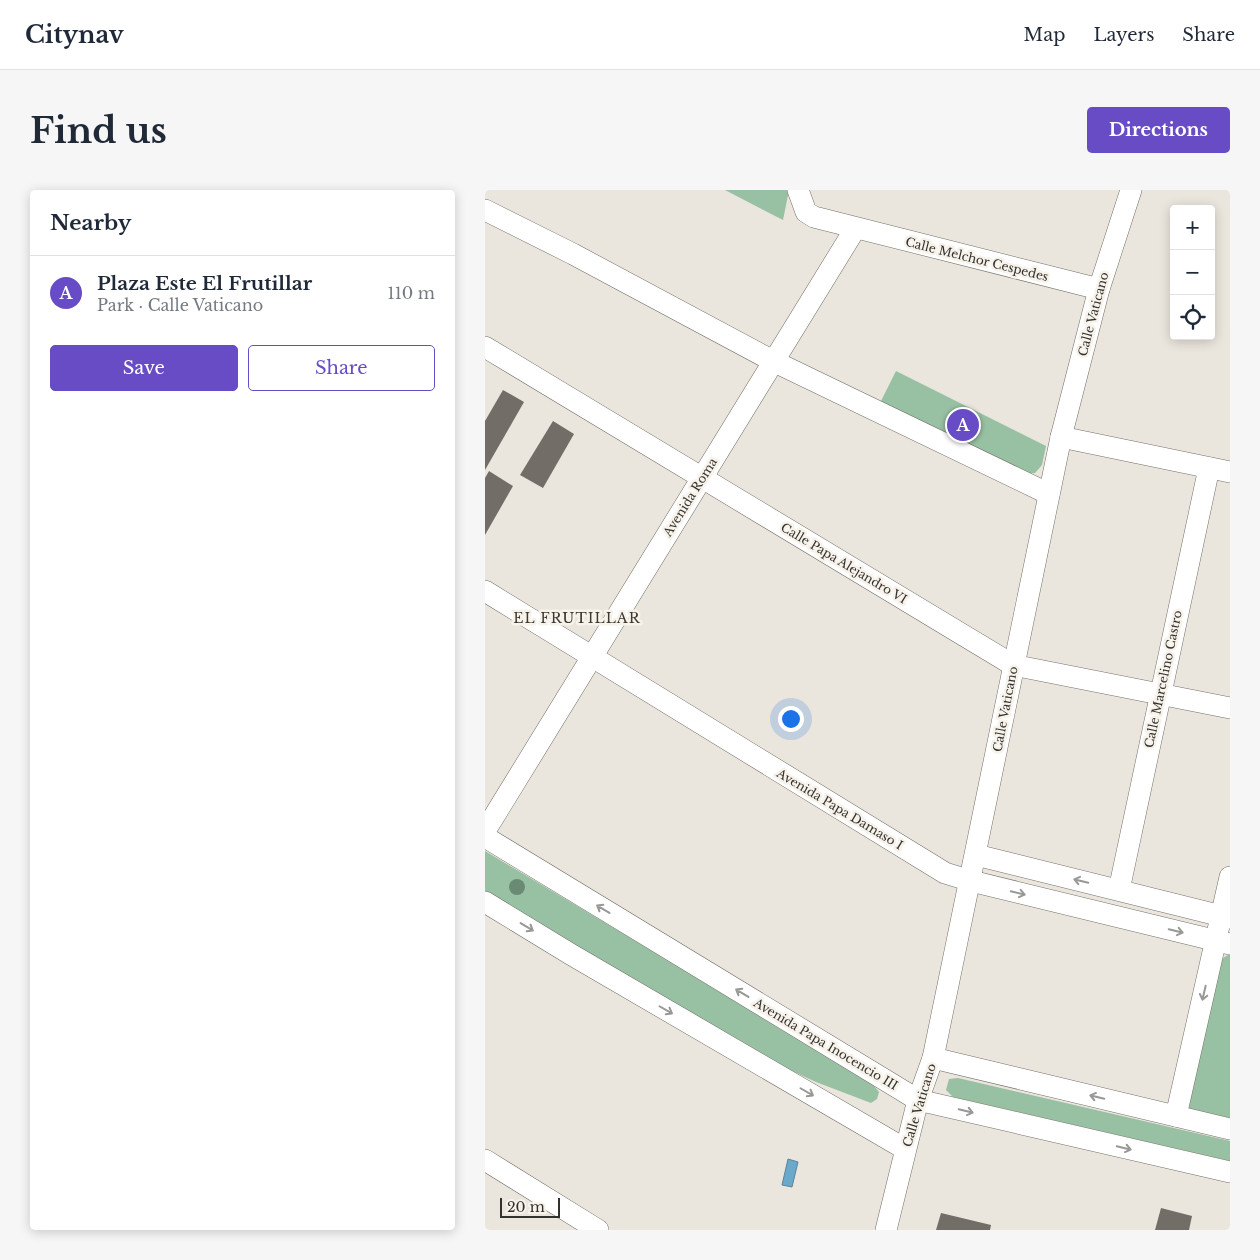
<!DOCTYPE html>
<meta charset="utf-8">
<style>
body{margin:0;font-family:"Libre Baskerville",serif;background:#f6f6f7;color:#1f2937}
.controls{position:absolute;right:15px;top:15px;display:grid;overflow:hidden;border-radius:5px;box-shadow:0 2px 12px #0003}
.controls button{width:45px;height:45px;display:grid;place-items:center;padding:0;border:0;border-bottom:1px solid #e0e1e3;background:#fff;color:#1f2937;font:25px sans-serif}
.scale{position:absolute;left:15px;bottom:12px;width:60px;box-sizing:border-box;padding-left:5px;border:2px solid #32312e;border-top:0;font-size:14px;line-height:18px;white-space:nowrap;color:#32312e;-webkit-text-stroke:4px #f7f2ea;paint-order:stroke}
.you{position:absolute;left:305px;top:528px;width:18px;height:18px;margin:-12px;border:4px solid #fff;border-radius:50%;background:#1a73e8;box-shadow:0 0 0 8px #1a73e833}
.badge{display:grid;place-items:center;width:32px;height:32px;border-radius:50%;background:#674cc5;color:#fff;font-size:16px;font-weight:700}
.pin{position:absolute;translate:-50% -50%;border:2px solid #fff;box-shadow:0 1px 5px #0006}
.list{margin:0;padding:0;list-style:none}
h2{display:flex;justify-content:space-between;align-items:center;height:65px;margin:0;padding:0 20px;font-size:21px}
h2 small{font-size:16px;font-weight:400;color:#747a83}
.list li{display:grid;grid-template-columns:32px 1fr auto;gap:15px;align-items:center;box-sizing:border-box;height:75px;padding:0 20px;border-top:1px solid #e0e1e3}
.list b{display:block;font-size:19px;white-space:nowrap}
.list p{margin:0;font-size:16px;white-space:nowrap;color:#747a83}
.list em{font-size:16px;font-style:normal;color:#747a83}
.actions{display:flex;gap:10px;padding:15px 20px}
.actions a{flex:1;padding:11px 0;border:1px solid #674cc5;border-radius:5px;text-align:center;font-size:18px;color:#674cc5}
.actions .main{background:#674cc5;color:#fff}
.icon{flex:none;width:28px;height:28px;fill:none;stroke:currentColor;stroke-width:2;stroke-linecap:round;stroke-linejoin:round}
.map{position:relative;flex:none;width:745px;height:1040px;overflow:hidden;border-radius:5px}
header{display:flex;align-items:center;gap:30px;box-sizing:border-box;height:70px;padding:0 25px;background:#fff;border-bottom:1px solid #e0e1e3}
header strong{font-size:24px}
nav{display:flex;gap:28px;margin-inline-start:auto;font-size:18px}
.intro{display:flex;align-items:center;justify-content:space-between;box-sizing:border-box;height:120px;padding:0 30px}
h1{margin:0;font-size:35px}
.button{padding:12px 22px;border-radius:5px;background:#674cc5;color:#fff;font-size:18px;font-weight:700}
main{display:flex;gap:30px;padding:0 30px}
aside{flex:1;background:#fff;border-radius:5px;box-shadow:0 2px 12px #0003}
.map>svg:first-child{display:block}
.green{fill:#98c0a3}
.water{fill:#6aa9c9;stroke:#59859a}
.building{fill:#726d66}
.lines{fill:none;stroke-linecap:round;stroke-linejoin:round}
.minor-casing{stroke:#747069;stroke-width:22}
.minor{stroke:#fff;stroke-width:21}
.tree{fill:#698b74}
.oneway{stroke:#989896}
.labels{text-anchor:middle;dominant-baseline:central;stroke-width:5;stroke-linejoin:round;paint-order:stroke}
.street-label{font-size:12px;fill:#32312e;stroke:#f7f2ea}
.neighbourhood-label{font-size:14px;letter-spacing:1px;fill:#3c3932;stroke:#f7f2ea}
</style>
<header>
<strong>Citynav</strong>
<nav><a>Map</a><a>Layers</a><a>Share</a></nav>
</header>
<div class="intro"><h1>Find us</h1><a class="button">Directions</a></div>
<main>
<aside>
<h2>Nearby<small></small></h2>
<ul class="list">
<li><span class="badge">A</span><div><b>Plaza Este El Frutillar</b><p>Park · Calle Vaticano</p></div><em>110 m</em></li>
</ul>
<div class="actions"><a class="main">Save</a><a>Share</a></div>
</aside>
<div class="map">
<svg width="745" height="1040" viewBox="0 0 745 1040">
<rect width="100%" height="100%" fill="#eae5dd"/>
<!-- green -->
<g class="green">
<path d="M240,0H304L298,30Z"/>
<path d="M411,181L561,256L557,275L550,283L537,284L395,213Z"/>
<path d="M0,661L385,891L394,902L392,909L386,913L331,892L275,866L0,701Z"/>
<path d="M745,764V928L702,919L736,769Z"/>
<path d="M473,888L745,951V971L468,907L461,900L464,889Z"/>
</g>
<!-- water -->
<path class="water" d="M303,969L313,972L307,997L297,995Z"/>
<!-- building -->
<g class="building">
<path d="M18,200L39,212L0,280V231Z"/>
<path d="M68,231L89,244L58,298L35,285Z"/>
<path d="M4,281L28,296L0,345V288Z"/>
<path d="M676,1018L707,1026L704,1040H670Z"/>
<path d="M456,1023L506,1035L505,1040H451Z"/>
</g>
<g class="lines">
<!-- minor casing -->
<g class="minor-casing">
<g id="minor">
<path d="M313,0L321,22L329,27L614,99"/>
<path d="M0,20L88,64L288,171L564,304"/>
<path d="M0,157L528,475L745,518"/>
<path d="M576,247L745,282"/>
<path d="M0,401L460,683L486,691L745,754"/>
<path d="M0,641L370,39"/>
<path d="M0,647L433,910L745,982"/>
<path d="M491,665L745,728"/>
<path d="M634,700L724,278"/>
<path d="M0,712L87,765L420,959"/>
<path d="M448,868L745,939"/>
<path d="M691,926L745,687"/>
<path d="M0,970L113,1040"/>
<path d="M401,1040L433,910L448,868L576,247L614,99L646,0"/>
</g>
</g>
<!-- minor -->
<use href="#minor" class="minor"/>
</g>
<!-- trees -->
<circle class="tree" cx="32" cy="697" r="8"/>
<!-- one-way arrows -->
<defs><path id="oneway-shaft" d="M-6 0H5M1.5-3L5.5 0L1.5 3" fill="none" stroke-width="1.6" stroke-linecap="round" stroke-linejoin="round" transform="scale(1.25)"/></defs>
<g class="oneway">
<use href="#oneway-shaft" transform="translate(596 691) rotate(-166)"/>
<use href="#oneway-shaft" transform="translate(533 703) rotate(14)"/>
<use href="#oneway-shaft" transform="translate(118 719) rotate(-149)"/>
<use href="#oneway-shaft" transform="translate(42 737) rotate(31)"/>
<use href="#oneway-shaft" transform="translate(691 741) rotate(14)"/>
<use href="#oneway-shaft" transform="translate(257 803) rotate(-149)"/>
<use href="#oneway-shaft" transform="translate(719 803) rotate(103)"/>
<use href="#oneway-shaft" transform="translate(181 820) rotate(30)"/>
<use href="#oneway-shaft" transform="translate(322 902) rotate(30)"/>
<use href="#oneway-shaft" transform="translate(612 907) rotate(-167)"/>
<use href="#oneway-shaft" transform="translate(481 921) rotate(13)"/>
<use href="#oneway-shaft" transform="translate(639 958) rotate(13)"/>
</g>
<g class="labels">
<!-- street labels -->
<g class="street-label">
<text transform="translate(492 69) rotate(14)">Calle Melchor Cespedes</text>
<text transform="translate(608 124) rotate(-75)">Calle Vaticano</text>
<text transform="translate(205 307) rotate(-58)">Avenida Roma</text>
<text transform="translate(359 373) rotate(31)">Calle Papa Alejandro VI</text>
<text transform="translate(678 489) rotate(-78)">Calle Marcelino Castro</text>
<text transform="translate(520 519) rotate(-79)">Calle Vaticano</text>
<text transform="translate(355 619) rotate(31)">Avenida Papa Damaso I</text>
<text transform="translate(341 854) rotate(31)">Avenida Papa Inocencio III</text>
<text transform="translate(434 915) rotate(-73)">Calle Vaticano</text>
</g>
<!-- neighbourhood labels -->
<g class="neighbourhood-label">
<text x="92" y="428">EL FRUTILLAR</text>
</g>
</g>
</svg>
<div class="controls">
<button>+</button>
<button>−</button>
<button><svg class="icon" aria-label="locate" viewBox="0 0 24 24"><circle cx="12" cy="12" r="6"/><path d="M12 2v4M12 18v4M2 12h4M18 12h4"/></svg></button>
</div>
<div class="scale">20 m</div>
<div class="you"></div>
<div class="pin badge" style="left:478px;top:235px">A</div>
</div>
</main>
